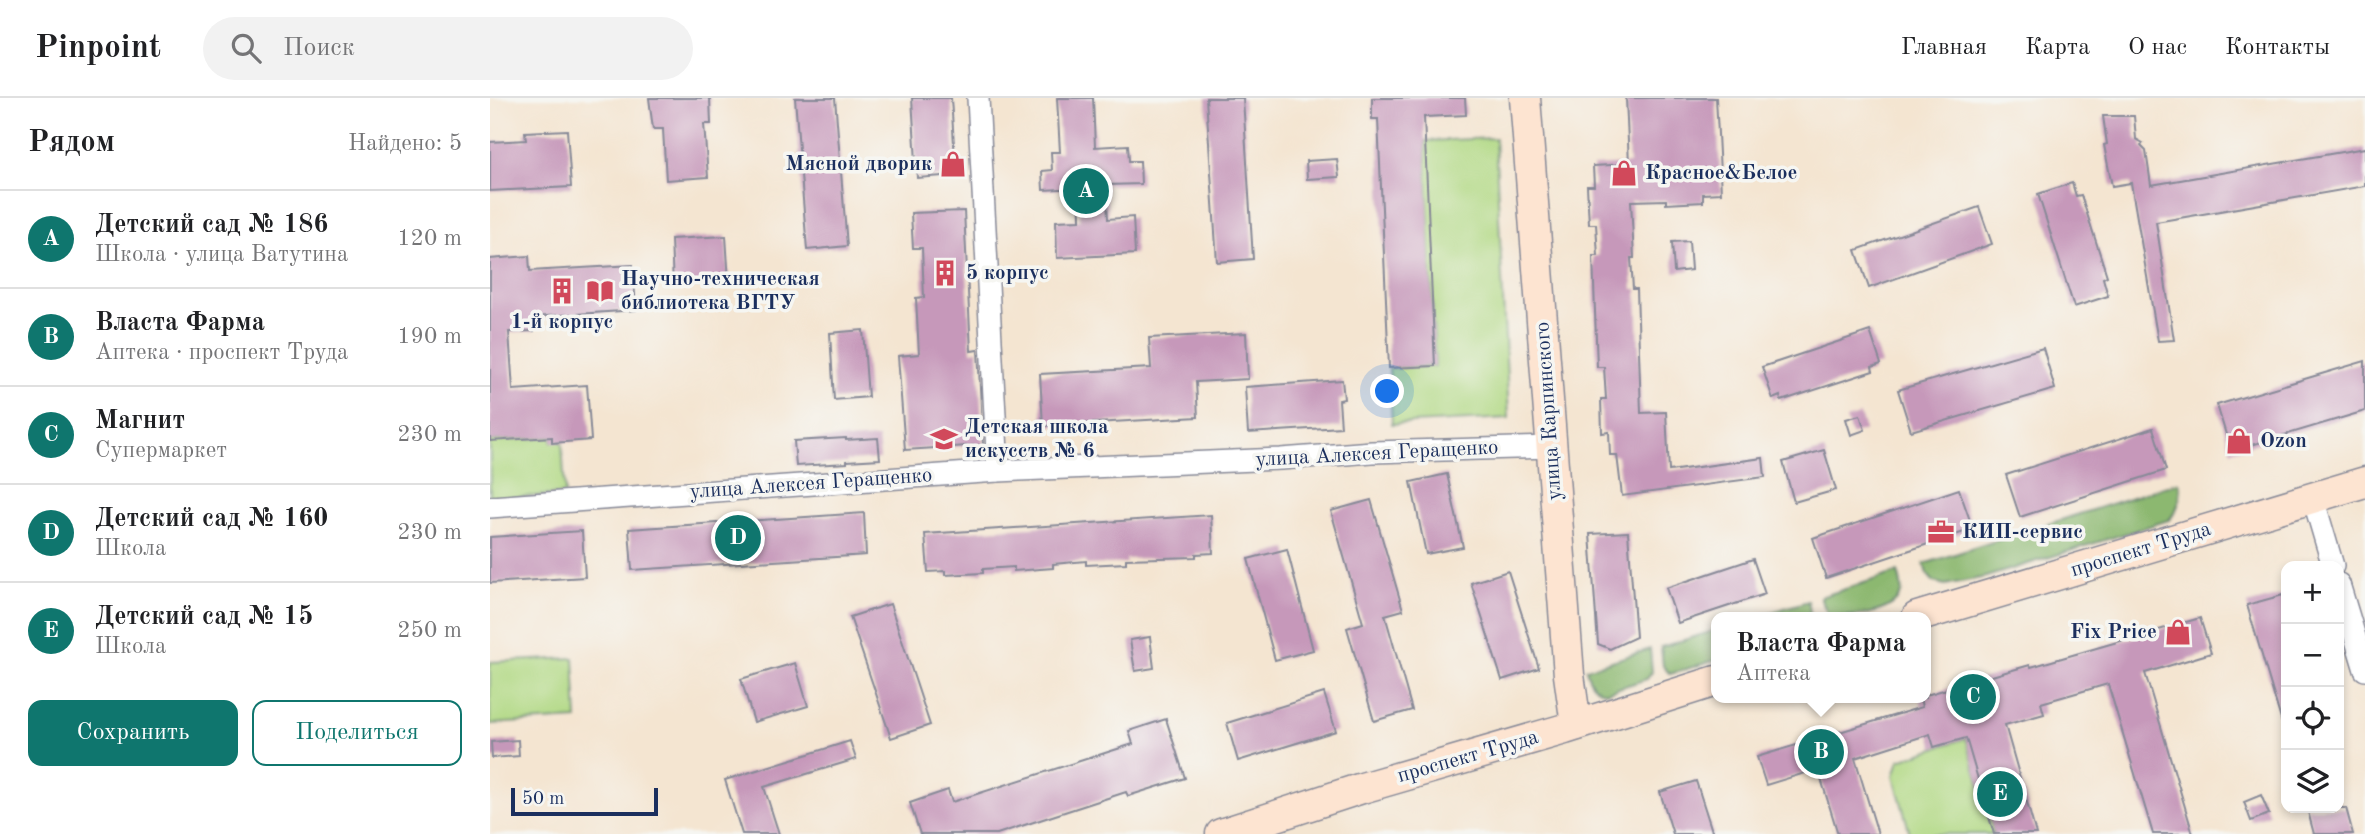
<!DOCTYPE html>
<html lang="ru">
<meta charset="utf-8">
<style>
body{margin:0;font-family:"Old Standard TT",serif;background:#f2f2f2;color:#202124}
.controls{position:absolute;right:21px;bottom:21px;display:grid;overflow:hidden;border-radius:14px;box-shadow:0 4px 10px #0003}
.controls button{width:63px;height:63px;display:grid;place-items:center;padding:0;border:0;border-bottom:2px solid #e0e0e0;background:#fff;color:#202124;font:35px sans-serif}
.scale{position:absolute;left:21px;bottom:18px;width:147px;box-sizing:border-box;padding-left:7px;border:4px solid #1b2f5e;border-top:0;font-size:19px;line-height:24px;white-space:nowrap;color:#1b2f5e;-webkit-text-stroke:5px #f6f6f2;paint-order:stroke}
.you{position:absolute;left:898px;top:294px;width:24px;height:24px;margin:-18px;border:5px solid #fff;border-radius:50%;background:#1a73e8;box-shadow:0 0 0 10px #1a73e833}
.badge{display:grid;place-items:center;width:46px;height:46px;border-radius:50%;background:#0f766e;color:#fff;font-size:23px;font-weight:700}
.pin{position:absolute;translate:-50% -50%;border:4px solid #fff;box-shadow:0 2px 7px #0006}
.popup{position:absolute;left:1221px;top:514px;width:220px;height:91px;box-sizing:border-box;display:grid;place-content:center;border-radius:14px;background:#fff;filter:drop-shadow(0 2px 5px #0005);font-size:23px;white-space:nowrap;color:#757577}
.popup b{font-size:26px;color:#202124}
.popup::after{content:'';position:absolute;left:50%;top:100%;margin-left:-14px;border:14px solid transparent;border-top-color:#fff}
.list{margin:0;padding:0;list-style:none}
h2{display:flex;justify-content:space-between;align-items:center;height:91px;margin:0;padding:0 28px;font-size:30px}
h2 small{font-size:23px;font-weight:400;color:#757577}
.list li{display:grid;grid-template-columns:46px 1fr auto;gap:21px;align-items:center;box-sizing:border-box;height:98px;padding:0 28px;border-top:2px solid #e0e0e0}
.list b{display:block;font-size:26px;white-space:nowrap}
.list p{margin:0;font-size:23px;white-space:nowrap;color:#757577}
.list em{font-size:23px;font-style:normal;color:#757577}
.actions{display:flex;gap:14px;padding:21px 28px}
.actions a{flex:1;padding:16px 0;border:2px solid #0f766e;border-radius:14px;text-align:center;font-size:24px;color:#0f766e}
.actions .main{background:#0f766e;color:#fff}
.icon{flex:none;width:38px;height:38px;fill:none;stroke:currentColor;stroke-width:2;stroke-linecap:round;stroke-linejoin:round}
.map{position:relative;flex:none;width:1875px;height:736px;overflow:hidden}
header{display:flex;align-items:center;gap:42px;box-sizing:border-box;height:98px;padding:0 35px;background:#fff;border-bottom:2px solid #e0e0e0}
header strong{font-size:33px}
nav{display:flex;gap:38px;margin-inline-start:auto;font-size:24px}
.search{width:490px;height:63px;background:#f2f2f2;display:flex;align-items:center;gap:18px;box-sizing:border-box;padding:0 24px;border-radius:38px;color:#757577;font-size:26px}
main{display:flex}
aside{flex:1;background:#fff}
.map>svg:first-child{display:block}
.green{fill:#b0d882;stroke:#668470;stroke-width:2}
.forest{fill:#8cb870;stroke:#547467;stroke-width:2}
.building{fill:#c698ba}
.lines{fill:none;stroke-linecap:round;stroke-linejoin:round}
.street-casing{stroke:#888a98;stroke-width:24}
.secondary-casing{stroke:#888a98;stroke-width:33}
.street{stroke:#fff;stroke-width:21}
.secondary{stroke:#fde4d1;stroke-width:30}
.labels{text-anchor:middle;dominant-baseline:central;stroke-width:7;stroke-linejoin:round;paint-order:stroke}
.poi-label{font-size:21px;font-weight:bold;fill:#1b2f5e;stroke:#f6f6f2;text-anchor:start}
.street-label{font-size:21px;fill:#1b2f5e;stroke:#f6f6f2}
</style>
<header>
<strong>Pinpoint</strong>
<div class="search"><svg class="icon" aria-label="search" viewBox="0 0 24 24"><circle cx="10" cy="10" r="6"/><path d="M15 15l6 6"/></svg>Поиск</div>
<nav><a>Главная</a><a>Карта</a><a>О нас</a><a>Контакты</a></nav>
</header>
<main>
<aside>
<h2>Рядом<small>Найдено: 5</small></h2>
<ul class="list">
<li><span class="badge">A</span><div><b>Детский сад № 186</b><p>Школа · улица Ватутина</p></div><em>120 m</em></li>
<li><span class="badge">B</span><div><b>Власта Фарма</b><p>Аптека · проспект Труда</p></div><em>190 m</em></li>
<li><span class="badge">C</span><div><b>Магнит</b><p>Супермаркет</p></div><em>230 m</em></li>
<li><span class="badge">D</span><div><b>Детский сад № 160</b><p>Школа</p></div><em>230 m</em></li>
<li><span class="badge">E</span><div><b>Детский сад № 15</b><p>Школа</p></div><em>250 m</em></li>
</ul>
<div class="actions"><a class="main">Сохранить</a><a>Поделиться</a></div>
</aside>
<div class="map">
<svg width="1875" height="736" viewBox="0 0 1875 736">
<rect width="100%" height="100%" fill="#f6f6f2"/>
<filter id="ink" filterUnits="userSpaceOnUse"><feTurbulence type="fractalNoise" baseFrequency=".0143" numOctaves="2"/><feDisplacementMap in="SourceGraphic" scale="14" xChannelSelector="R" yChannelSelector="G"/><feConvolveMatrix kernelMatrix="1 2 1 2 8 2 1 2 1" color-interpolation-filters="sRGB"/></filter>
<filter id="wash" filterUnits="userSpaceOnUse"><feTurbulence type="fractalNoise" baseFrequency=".00686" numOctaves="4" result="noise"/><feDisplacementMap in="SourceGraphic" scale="28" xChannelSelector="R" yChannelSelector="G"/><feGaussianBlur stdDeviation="1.57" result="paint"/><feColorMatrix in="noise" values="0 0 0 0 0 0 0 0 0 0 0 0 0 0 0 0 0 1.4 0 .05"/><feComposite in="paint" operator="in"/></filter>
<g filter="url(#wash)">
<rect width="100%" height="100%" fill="#f4e5d1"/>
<!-- green -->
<g class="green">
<path d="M1005,40L1019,320L902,326L899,270L945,268L935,43Z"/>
<path d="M62,339V344H72L75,396L0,401V343Z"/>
<path d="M84,560L87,621L0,626V564Z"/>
<path d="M1476,640L1504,736H1420L1404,678L1409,662Z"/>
</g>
<!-- forest -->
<g class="forest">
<path d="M1689,384C1693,397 1688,412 1679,422L1496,479L1455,487L1444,484L1437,476L1434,466Z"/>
<path d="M1408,474C1410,481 1413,490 1411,496C1401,518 1359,519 1339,519L1330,499Z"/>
<path d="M1318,503L1321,519H1265Z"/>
<path d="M1226,532V562L1180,576L1173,568L1171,549Z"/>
<path d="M1160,551L1162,574L1157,581L1116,594C1104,592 1099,583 1096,571Z"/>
</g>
<g id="blocks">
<!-- building -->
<g class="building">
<path d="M159,0H220L221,26H214L218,79L176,82L173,31H163Z"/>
<path d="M305,0H345L357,148L317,152Z"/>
<path d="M422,0H461L466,77L427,80Z"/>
<path d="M567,0H603L605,49L638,47L639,63H650L651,86L616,87L618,121L643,119L645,156L567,160L566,123L590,122L589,90L553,92L552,73L562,72L561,54H570Z"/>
<path d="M716,0H753L763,161L727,164Z"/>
<path d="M882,0H975L976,17L934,19L945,268L899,270L888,21H882Z"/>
<path d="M1136,0H1226L1228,36L1231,95L1213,96V104L1176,106V102L1141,103L1144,160H1141L1143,191H1147L1151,315L1176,314L1179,373L1273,360L1275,379L1132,398L1127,357H1120L1119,334L1112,335L1111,301H1116L1114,269H1107L1103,158H1108L1106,126H1099L1097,88H1104L1103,68L1139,66Z"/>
<path d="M1613,18H1644L1646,41L1653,45L1651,48L1656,53L1661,87L1875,50V88L1666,124L1684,242L1668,243L1641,85L1622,88L1614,47L1617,46Z"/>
<path d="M77,32L81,89L0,93V44L36,42L35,34Z"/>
<path d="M847,61L849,79L817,81L816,63Z"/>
<path d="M1582,85L1586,98L1591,97L1617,178L1613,180L1618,198L1584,209L1548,96Z"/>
<path d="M1489,109L1502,146L1379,190L1366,152Z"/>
<path d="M474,113L481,253L488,252L493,347L415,352L408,258L429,256L426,200L434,199L432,150H423L421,115Z"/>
<path d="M236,138L239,184L183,187L181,141Z"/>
<path d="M1199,143L1201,172L1184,174L1182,144Z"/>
<path d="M39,158L40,173L143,167L146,212L43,219L44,233L19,234L23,292L97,287L101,342L62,345V339L0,343V161Z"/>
<path d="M373,232L378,299L344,302L340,235Z"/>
<path d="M1380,233L1391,266L1382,269L1383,273L1291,303L1290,298L1283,301L1272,269Z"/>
<path d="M756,235L758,281L706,284L708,319L553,328L550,276L661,270L659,240Z"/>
<path d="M1553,250L1565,291L1421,333L1408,292Z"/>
<path d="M1875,263V313L1741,353L1727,307Z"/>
<path d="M852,282L854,301L849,302L851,329L758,335L755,289Z"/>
<path d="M1370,317L1375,332L1361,337L1356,321Z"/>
<path d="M1663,330L1676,372L1530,419L1516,377Z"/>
<path d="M356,340V342L388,340L390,361L357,363V365L306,368L304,343Z"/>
<path d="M1334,352L1346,392L1304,404L1293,364Z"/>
<path d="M957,376L973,449L936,456L921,384Z"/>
<path d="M1469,391L1483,431L1336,480L1323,440Z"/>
<path d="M881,402L913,512L895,517L922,612L884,623L857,530L873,525L841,413Z"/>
<path d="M374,415L376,457L142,472L139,431Z"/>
<path d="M721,417L723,455L706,456V459L636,461V465L596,467V463L563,466V470L524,473V469L493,471V475L455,477V473L438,474L435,436Z"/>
<path d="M92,433L95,479L0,485V439Z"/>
<path d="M1138,434L1146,539L1120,551L1108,546L1100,436Z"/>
<path d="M797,451L823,552L785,562L758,461Z"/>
<path d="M1263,461L1275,496L1188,525L1176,490Z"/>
<path d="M1018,473L1049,570L1012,582L981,485Z"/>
<path d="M1793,497L1796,507V625H1792L1757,507Z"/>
<path d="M400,506L440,627L401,640L360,519Z"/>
<path d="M1710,520L1721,555L1655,575L1703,736H1663L1618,586L1551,605L1554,616L1515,627L1546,736H1504L1476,640L1444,649L1440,636L1365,660L1388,736H1348L1328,671L1276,687L1267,659L1432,609L1430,600H1436V597L1540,567L1541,569Z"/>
<path d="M660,539L664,570L645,573L640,542Z"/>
<path d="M305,565L318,608L264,624L251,581Z"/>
<path d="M834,595L846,633L748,663L737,625Z"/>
<path d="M676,621L695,680L638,698L636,694L507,736H430L420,705L458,692L462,704L643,646L639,633Z"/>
<path d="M28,642L29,658L2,660L1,644Z"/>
<path d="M360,643L366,661L274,689L289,736H252L235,682Z"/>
<path d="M1206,683L1223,736H1183L1170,694Z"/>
<path d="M1771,697L1779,716L1761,723L1754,704Z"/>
<path d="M1817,710H1856L1863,736H1824Z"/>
</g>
</g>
</g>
<g filter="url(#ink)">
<use href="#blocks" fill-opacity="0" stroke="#888a98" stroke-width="2"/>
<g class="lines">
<!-- street casing -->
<g class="street-casing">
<g id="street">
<path d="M488,0L508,373"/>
<path d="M1823,400L1843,468"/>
<path d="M0,409L508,373L791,361L882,354L1062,349"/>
<path d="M1849,486L1875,572"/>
</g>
</g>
<!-- secondary casing -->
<g class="secondary-casing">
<g id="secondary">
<path d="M1035,0L1079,577L1086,627"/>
<path d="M1427,519L1875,384"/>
<path d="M731,736L872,690L1075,631L1226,583"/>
</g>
</g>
<!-- street -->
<use href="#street" class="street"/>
<!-- secondary -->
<use href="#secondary" class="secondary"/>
</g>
</g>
<!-- icons -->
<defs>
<g id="shop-bare" transform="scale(2.1)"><path d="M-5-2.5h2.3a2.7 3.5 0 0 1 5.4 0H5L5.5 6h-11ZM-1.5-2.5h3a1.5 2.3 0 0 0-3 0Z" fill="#d1495b" stroke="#f6f6f2" stroke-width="2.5" paint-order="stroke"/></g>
<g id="building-bare" transform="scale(2.1)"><path d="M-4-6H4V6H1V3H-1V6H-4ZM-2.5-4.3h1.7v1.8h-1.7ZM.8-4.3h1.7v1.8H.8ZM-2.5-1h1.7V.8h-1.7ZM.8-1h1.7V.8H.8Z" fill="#d1495b" stroke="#f6f6f2" stroke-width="2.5" paint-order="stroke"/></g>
<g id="library-bare" transform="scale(2.1)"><path d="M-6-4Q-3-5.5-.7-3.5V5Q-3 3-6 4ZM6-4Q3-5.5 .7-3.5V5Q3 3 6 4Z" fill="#d1495b" stroke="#f6f6f2" stroke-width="2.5" paint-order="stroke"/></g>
<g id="school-bare" transform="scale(2.1)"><path d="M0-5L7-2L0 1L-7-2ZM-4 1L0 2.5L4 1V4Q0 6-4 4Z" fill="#d1495b" stroke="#f6f6f2" stroke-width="2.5" paint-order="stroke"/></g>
<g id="office-bare" transform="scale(2.1)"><path d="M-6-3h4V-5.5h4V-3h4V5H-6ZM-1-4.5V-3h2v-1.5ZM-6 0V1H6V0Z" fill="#d1495b" stroke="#f6f6f2" stroke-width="2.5" paint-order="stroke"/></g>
</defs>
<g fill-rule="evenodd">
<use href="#shop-bare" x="463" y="66"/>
<use href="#shop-bare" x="1134" y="75"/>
<use href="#building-bare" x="455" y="175"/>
<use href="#building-bare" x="72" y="193"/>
<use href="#library-bare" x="110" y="193"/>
<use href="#school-bare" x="454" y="341"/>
<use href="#shop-bare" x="1749" y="343"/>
<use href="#office-bare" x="1451" y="434"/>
<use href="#shop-bare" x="1688" y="534"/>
</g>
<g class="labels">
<!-- poi labels -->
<g class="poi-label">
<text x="442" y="66" text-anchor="end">Мясной дворик</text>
<text x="1155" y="75">Красное&amp;Белое</text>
<text x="476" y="175">5 корпус</text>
<text x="131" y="181">Научно-техническая<tspan x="131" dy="24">библиотека ВГТУ</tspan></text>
<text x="72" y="224" text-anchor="middle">1-й корпус</text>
<text x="475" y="329">Детская школа<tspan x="475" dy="24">искусств № 6</tspan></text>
<text x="1770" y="343">Ozon</text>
<text x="1472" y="434">КИП-сервис</text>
<text x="1667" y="534" text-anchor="end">Fix Price</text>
</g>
<!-- street labels -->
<g class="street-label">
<text transform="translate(1059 313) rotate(-94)">улица Карпинского</text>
<text transform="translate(887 356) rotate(-3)">улица Алексея Геращенко</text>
<text transform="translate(321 386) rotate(-4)">улица Алексея Геращенко</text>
<text transform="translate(1651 452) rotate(-17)">проспект Труда</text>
<text transform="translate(978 659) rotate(-16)">проспект Труда</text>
</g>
</g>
</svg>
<div class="controls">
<button>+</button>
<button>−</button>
<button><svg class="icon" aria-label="locate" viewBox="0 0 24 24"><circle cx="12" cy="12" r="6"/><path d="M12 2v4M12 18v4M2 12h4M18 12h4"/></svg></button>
<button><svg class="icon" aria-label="layers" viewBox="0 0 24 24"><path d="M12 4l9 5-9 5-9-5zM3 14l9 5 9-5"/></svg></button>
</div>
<div class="scale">50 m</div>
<div class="you"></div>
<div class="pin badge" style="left:596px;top:93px">A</div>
<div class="pin badge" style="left:1331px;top:654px">B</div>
<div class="popup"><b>Власта Фарма</b>Аптека</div>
<div class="pin badge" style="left:1483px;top:599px">C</div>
<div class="pin badge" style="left:248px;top:440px">D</div>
<div class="pin badge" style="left:1510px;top:696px">E</div>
</div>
</main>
